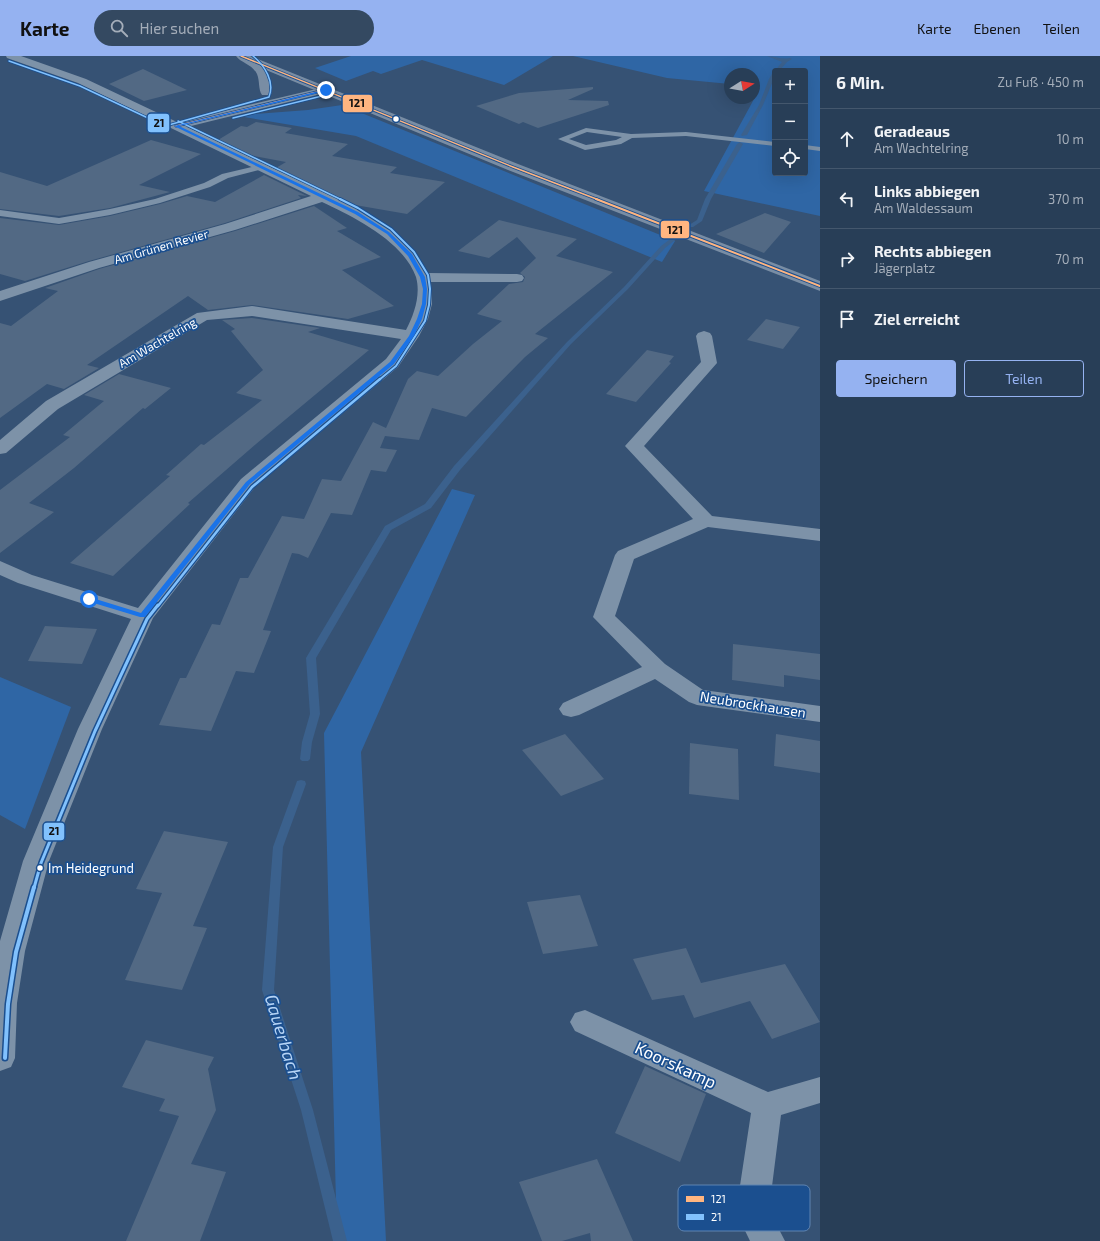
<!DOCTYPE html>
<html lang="de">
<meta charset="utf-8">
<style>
body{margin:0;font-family:"Exo 2",sans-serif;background:#344961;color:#f1f3f6}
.controls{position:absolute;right:12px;top:12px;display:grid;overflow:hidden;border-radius:4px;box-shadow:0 4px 16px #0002}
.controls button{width:36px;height:36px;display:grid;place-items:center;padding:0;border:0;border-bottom:1px solid #44576d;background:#283e57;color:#f1f3f6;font:20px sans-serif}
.compass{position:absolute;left:724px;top:12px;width:36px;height:36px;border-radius:50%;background:#283e57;box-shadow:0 4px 16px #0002;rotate:79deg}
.stop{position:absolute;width:12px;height:12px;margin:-9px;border:3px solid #1a73e8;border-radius:50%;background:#fff}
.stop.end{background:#1a73e8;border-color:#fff;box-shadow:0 1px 4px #0008}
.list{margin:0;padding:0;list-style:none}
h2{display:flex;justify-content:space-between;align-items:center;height:52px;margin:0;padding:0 16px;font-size:17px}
h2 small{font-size:13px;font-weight:400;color:#a5aeba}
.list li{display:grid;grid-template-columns:26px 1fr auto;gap:12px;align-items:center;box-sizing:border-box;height:60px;padding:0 16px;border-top:1px solid #44576d}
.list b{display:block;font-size:15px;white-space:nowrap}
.list p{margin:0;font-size:13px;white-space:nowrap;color:#a5aeba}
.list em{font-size:13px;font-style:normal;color:#a5aeba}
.actions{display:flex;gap:8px;padding:12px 16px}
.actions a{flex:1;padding:9px 0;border:1px solid #95b2f1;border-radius:4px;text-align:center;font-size:14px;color:#95b2f1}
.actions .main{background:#95b2f1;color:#111}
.icon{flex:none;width:22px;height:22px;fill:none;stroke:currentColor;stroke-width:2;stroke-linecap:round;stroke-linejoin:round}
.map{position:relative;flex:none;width:820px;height:1185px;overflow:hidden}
header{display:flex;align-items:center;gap:24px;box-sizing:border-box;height:56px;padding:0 20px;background:#95b2f1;color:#111}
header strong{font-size:19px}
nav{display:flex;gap:22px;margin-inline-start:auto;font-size:14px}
.search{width:280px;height:36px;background:#344961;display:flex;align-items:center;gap:10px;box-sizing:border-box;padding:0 14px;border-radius:22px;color:#a5aeba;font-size:15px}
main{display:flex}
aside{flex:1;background:#283e57}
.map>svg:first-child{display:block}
.green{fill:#2f66a5;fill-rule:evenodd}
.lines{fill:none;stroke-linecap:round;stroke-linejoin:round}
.stream{fill:#3b618d;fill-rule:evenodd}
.building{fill:#526984}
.lane{fill:#7d92a8;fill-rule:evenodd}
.street{fill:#7d92a8;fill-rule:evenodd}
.secondary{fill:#798da4;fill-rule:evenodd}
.bus-1-far1-casing{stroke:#1b4f8f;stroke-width:3}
.bus-1-casing{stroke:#1b4f8f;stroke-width:4}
.bus-2-far4-casing{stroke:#1b4f8f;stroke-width:3}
.bus-2-far3-casing{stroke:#1b4f8f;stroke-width:4}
.bus-2-far2-casing{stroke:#1b4f8f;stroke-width:5}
.bus-2-far1-casing{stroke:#1b4f8f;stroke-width:6}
.bus-2-casing{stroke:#1b4f8f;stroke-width:7}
.bus-1-far1{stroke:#ffb580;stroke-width:1.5}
.bus-1{stroke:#ffb580;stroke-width:2}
.bus-2-far4{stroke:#81c1fd;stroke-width:1.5}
.bus-2-far3{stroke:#81c1fd;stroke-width:2}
.bus-2-far2{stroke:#81c1fd;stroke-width:2.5}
.bus-2-far1{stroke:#81c1fd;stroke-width:3}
.bus-2{stroke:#81c1fd;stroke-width:4}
.route{fill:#1a73e8}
.bus-dot{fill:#fff;stroke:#1b4f8f;stroke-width:1.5}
.labels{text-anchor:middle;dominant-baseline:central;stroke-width:3.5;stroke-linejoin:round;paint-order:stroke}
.far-street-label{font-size:12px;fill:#fff;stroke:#1b4f8f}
.bus-label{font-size:13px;fill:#fff;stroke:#1b4f8f;text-anchor:start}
.street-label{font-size:14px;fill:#fff;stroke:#1b4f8f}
.near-street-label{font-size:17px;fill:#fff;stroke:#1b4f8f}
.near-water-label{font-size:18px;font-style:italic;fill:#b5d3f5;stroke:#1b4f8f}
.key{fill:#1b4f8f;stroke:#5f84b1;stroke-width:1}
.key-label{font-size:11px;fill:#fff}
.line-badge{stroke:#1b4f8f;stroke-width:1.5}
.pale-badge-label{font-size:11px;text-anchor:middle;font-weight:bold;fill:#111}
</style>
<header>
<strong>Karte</strong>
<div class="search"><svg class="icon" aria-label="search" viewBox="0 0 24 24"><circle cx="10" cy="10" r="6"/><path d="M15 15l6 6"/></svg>Hier suchen</div>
<nav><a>Karte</a><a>Ebenen</a><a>Teilen</a></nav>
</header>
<main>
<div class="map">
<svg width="820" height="1185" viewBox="0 0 820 1185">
<rect width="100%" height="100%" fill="#365274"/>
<!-- green -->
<g class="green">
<path d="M351,0H553L504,29L422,4L381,18L373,15L346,25L315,12Z"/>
<path d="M573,0H820V160L704,135L760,32L754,31V18H730V28L667,22ZM775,15H805V117H775Z"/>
<path d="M342,49L675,185L662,206L356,80L244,61L255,58L308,54Z"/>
<path d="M452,433L475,439L361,696L386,1185H337L324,677Z"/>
<path d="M0,621L71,651L25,773L0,759Z"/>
</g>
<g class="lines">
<!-- stream -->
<g class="stream">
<path d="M767,0C775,0 782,4 790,2L792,3L787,6L779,15H775L782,6Z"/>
<path d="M773,16H775V20L763,49L747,79L742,80L741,79L759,49L769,23Z"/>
<path d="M740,86L743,88L711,143L702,165L693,171H689V169L697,164L705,143L737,88Z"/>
<path d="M673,181L678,182L665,192L628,233L571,288L460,414L431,452L391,474L316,602L320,658L312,686L310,703L308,705H302L300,703L302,686L310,658L306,602L385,470L425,448L454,410L567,286L624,231L661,190Z"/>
<path d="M301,724L305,725L306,728L283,791L274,934L313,1054L347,1185H333L301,1054L262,934L273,791L296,728L297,725Z"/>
</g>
</g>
<!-- building -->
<g class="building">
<path d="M143,13L187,34L144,45L109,28Z"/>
<path d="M593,31V33L568,44L608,45L609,49L538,72L523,66L519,68L476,50L519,37Z"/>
<path d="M256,66L292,72L285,77L348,88L332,100L397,111L390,117L445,126L407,158L355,149L276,112L286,106L249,99L218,84L241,70L247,71Z"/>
<path d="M151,84L201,98L139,129L170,136L110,152L59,160L0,153V116L47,130Z"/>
<path d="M264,119L307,140L298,139L301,142L225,167L89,205L25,225L0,218V162L59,169L110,160L160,148L187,140L215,146Z"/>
<path d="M314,150L347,172L337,175L381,201L342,214L394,250L348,263L252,249L208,254L188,240L87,309L99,312L64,333L47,328L0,362V267L11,270L58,235L45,232L99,213L235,175Z"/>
<path d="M765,157L791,166L764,197L716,178Z"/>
<path d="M499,164L577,183L556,200L613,216L535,278L548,282L525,301L466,361L432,352L419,384L385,380L380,392L397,394L386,416L371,414L352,459L331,457L308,502L299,498L292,497L263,574L271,575L254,617L236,615L211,675L159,669L180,622H186L212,568L220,569L240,522H248L282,460L304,463L322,423L341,425L373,366L386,372L408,323L417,315L438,320L473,288L502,265L477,258L509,228L523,226L525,221L520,217L536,202L517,181L489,202L458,195Z"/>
<path d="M252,262L320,272L308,276L369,294L256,388L188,447L190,448L113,520L70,507L170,420L166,419L201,388L204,389L262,344L236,337L263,314L231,275L235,273L222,264Z"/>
<path d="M766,263L800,271L783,293L747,284Z"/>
<path d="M647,294L674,300L669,306L671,307L636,346L606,338Z"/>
<path d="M119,318L171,332L145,353L143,352L74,412L29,447L54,456L0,497V434L70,381L63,379L104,345L84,339Z"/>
<path d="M45,570L97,573L82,608L28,605Z"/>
<path d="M733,588L820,598V624L784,619V631L732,624Z"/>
<path d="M565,678L604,723L561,740L522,694Z"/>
<path d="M776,678L820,685V717L774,710Z"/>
<path d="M690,687L738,693L739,744L689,738Z"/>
<path d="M164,775L228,786L193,870L207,872L182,934L125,924L162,837L136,833Z"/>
<path d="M580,839L598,890L543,898L527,846Z"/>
<path d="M686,892L701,927L785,908L820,966L772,983L750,945L694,962L684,939L652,944L633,903Z"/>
<path d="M146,984L214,1001L208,1013L216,1054L191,1108L226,1116L200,1185H126L179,1060L159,1055L165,1043L122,1031Z"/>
<path d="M645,1010L706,1038L680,1106L615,1077Z"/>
<path d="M597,1103L633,1185H591L590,1177L562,1185H542L519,1126Z"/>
</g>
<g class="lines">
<!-- lane -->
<g class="lane">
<path d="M586,72L631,78L686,76L775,86V90L686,80L632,82L621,88L585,94L558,83ZM587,76L622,81L616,84L586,89L569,83Z"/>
<path d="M805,89L820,91V95L805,93Z"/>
<path d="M260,109H263L264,111L263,113L228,122L210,131L160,147L110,159L59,168L0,160V154L59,162L110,153L155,143L204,127L222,118Z"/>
</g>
<!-- street -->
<g class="street">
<path d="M6,0H21L86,23L177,66L325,31L329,32L331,34L329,36L187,71L361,154L393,174L415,196L428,217L517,218L522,219L524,222L522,225L517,226H431L432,248L428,263L419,280L398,311L255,431L153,562L102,673L49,805L25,895L17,947L15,1002L11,1011L0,1015V885L23,805L78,673L131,563L18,527L0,519V505L32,519L138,552L241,423L386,303L401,283L252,260L207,264L58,353L6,397L0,398V384L46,345L197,257L252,250L406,274C414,259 421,239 416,221C403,185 354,161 322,146L235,174L99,212L0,245V235L89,206L225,168L311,140L78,27L7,2Z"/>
<path d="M704,275L710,277L712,280L717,307L644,390L712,460L820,473V485L708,471L634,503L615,560L665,608L703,634L820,650V666L697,649L689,646L655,623L579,659L571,661L563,659L559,653L563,647L642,611L593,561L615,499L618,495L693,463L625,390L701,306L696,280L698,277Z"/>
<path d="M585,954L768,1036L820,1021V1047L781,1059L769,1154L785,1185H750L736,1156L751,1057L575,975L570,966L575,957Z"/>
</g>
<!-- secondary -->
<path class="secondary" d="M236,0H250L518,108L820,225V235L508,114L266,14L270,22L272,37L270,39H262C258,33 260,25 257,18C252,8 241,7 236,0Z"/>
<!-- bus-1-far1 casing -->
<g class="bus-1-far1-casing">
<g id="bus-1-far1">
<path d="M241,0L513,111L599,144"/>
<path d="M176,70L325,34"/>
</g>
</g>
<!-- bus-1 casing -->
<g class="bus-1-casing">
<path id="bus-1" d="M596,143L820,230"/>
</g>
<!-- bus-2-far4 casing -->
<g class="bus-2-far4-casing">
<g id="bus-2-far4">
<path d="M9,5L80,30L165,70L269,41C275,26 265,10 253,0"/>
<path d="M233,62L326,39"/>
<path d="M178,65L342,144"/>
</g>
</g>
<!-- bus-2-far3 casing -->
<g class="bus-2-far3-casing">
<path id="bus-2-far3" d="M340,143L358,152L391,173L414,196L428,219L430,233L429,249L425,265L396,310L379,324"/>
</g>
<!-- bus-2-far2 casing -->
<g class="bus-2-far2-casing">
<path id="bus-2-far2" d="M158,550L252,431L380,323"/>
</g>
<!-- bus-2-far1 casing -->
<g class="bus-2-far1-casing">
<path id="bus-2-far1" d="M34,832L41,807L95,675L147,563L158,549"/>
</g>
<!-- bus-2 casing -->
<g class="bus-2-casing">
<path id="bus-2" d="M5,1002L8,948L16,896L34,831"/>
</g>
<!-- bus-1-far1 -->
<use href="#bus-1-far1" class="bus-1-far1"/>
<!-- bus-1 -->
<use href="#bus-1" class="bus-1"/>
<!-- bus-2-far4 -->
<use href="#bus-2-far4" class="bus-2-far4"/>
<!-- bus-2-far3 -->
<use href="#bus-2-far3" class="bus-2-far3"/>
<!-- bus-2-far2 -->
<use href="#bus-2-far2" class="bus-2-far2"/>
<!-- bus-2-far1 -->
<use href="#bus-2-far1" class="bus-2-far1"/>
<!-- bus-2 -->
<use href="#bus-2" class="bus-2"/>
</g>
<!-- route -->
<path class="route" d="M327,33L326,35L179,70L358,156L389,176L412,198L425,221L427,233L426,248L422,263L414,280L394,308L250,428L145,561H140L87,545V542L89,541L141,557L246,426L390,306L409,280L417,263L422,248L423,233L420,221L408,200L387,178L355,158L174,70Z"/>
<!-- markers -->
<g class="bus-dot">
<circle cx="396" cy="63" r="3.5"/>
<circle cx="40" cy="812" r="3.5"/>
</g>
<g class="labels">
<!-- far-street labels -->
<g class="far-street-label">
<text transform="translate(161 190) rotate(-16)">Am Grünen Revier</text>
<text transform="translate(157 286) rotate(-30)">Am Wachtelring</text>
</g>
<!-- bus labels -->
<g class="bus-label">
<text x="48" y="812">Im Heidegrund</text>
</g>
<!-- street labels -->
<g class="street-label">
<text transform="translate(753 648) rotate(9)">Neubrockhausen</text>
</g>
<!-- near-street labels -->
<g class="near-street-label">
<text transform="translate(676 1008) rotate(25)">Koorskamp</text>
</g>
<!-- near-water labels -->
<g class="near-water-label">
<text transform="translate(284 981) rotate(73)">Gauerbach</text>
</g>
</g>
<!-- legend -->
<rect x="678" y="1129" width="132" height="46" rx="6" class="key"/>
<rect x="686" y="1140" width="18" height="6" fill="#ffb580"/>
<rect x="686" y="1158" width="18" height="6" fill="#81c1fd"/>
<g class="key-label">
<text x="711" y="1147">121</text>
<text x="711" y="1165">21</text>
</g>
<g class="line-badge">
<rect x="342" y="38" width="31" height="19" rx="4" fill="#ffb580"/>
<rect x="147" y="57" width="23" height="20" rx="4" fill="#81c1fd"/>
<rect x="660" y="164" width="30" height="19" rx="4" fill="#ffb580"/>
<rect x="43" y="766" width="22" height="19" rx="4" fill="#81c1fd"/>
</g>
<g class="pale-badge-label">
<text x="357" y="51">121</text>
<text x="159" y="71">21</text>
<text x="675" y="178">121</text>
<text x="54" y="779">21</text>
</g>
</svg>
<div class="controls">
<button>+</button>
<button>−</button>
<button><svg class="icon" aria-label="locate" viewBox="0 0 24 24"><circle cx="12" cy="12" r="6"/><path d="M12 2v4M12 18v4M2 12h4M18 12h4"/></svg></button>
</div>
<svg class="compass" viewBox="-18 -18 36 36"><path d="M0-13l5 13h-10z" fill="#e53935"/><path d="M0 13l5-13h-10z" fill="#a5aeba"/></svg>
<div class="stop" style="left:89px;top:543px"></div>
<div class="stop end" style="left:326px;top:34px"></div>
</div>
<aside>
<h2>6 Min.<small>Zu Fuß · 450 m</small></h2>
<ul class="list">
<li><svg class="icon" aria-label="ahead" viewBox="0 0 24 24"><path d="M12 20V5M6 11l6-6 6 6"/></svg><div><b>Geradeaus</b><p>Am Wachtelring</p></div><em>10 m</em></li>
<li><svg class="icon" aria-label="left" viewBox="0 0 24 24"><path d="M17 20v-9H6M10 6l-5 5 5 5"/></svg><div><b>Links abbiegen</b><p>Am Waldessaum</p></div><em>370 m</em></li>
<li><svg class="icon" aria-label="right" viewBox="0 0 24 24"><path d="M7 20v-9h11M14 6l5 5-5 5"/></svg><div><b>Rechts abbiegen</b><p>Jägerplatz</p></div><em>70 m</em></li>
<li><svg class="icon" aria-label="arrive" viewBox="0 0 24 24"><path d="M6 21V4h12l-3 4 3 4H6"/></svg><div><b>Ziel erreicht</b></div></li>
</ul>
<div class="actions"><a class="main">Speichern</a><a>Teilen</a></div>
</aside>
</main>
